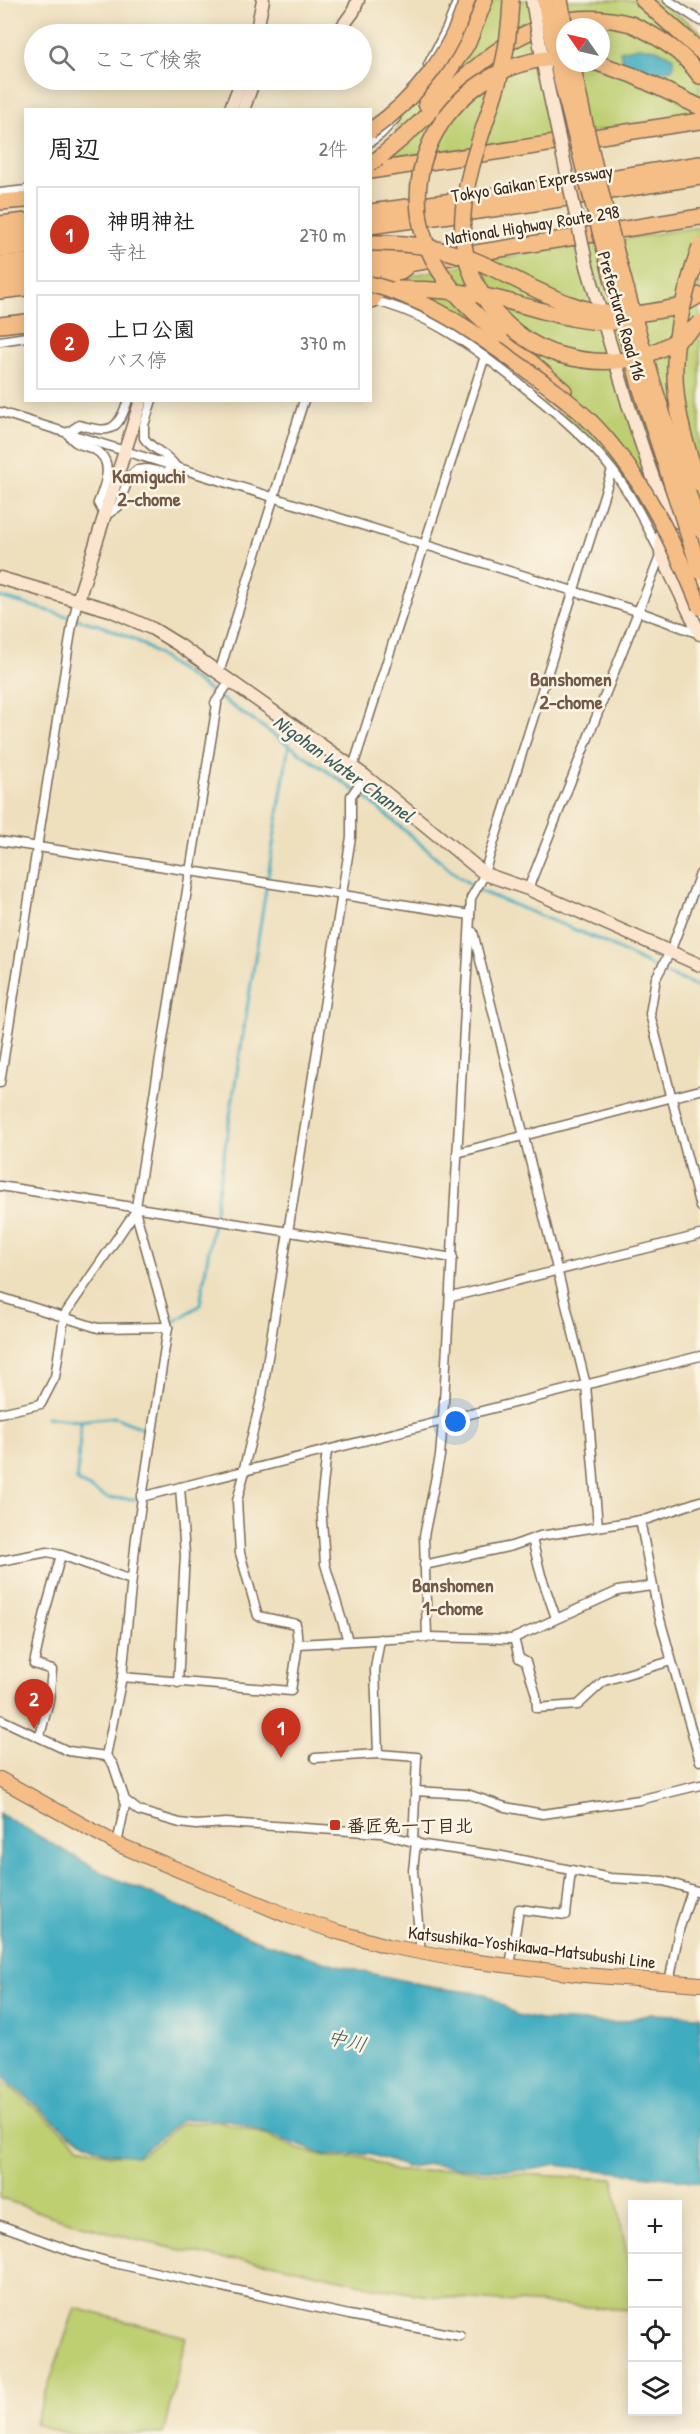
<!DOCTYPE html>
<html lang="ja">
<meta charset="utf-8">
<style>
body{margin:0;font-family:"Patrick Hand","Klee One",sans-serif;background:#f6f6f6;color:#222}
.controls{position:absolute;right:18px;bottom:18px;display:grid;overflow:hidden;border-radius:0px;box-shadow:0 3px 15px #0003}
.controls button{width:54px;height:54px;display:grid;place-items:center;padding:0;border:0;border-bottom:2px solid #e0e0e0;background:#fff;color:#222;font:30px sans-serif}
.compass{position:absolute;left:556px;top:18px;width:54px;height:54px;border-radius:50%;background:#fff;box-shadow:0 3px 15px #0003;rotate:304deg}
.you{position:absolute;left:456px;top:1422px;width:21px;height:21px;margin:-15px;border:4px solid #fff;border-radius:50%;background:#1a73e8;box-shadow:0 0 0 9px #1a73e833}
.badge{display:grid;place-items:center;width:39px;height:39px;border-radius:50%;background:#c8321e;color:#fff;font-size:20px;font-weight:700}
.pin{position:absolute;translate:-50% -50px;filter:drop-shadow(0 2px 3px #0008)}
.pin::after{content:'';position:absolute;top:32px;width:21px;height:18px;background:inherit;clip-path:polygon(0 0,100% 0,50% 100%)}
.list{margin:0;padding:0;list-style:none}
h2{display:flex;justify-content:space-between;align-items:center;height:78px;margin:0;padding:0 24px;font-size:26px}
h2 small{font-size:20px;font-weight:400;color:#767676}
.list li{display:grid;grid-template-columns:39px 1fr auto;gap:18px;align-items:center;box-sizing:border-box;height:96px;margin:0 12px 12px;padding:0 12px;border:2px solid #e0e0e0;border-radius:0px}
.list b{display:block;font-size:22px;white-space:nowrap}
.list p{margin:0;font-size:20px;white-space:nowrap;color:#767676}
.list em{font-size:20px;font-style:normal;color:#767676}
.icon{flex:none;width:33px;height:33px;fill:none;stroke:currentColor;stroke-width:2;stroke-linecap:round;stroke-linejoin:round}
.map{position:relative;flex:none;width:700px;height:2434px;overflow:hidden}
.search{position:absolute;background:#fff;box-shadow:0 3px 15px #0003;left:24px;top:24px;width:348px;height:66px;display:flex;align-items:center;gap:15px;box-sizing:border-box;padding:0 21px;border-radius:33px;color:#767676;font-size:22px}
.panel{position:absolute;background:#fff;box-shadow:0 3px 15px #0003;left:24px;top:108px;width:348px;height:294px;border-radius:0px}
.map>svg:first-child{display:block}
.green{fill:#becf72;stroke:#7c7c48;stroke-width:1.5;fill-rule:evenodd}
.water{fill:#41acc0;stroke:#3e6b6f;stroke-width:1.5}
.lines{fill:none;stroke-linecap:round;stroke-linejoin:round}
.stream{stroke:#41acc0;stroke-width:3}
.street-casing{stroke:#7a6956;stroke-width:11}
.secondary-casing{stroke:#7a6956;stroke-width:15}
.primary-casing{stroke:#7a6956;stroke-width:16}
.highway-casing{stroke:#7a6956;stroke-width:18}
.street{stroke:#fff;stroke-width:8}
.secondary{stroke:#fbe5cf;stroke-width:12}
.primary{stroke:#f6be87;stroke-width:14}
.highway{stroke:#f6be87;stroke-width:15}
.secondary-bridge-casing{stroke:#7a6956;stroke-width:15;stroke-linecap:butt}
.highway-bridge-casing{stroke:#7a6956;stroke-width:18;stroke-linecap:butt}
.secondary-bridge{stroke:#fbe5cf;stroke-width:12}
.highway-bridge{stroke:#f6be87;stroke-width:15}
.poi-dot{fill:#c8321e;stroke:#fcf5e5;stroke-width:2}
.labels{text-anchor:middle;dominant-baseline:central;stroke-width:5;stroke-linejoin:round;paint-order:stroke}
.street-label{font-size:18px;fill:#3b2a1e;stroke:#fcf5e5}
.poi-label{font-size:18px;font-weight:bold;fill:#3b2a1e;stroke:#fcf5e5;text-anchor:start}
.neighbourhood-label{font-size:20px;font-weight:bold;fill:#735947;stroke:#fcf5e5}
.water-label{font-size:20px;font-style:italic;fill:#3d5e5f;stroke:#fcf5e5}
</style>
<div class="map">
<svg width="700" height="2434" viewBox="0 0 700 2434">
<rect width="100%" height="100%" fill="#fcf5e5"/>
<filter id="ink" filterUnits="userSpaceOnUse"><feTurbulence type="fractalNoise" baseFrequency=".0167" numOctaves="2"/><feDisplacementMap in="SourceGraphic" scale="12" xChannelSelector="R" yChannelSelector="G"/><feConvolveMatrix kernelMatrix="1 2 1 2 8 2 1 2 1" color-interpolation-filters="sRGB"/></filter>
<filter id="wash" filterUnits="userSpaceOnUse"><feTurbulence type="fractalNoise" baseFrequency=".008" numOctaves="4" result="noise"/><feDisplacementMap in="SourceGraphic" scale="24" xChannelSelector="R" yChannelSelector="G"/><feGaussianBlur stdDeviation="1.35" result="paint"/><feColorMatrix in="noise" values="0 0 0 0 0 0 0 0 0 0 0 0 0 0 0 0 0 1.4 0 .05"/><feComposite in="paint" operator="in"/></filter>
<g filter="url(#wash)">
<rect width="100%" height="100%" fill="#eedfbd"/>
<!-- green -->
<g class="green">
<path d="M458,0H657L700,31V113L533,142L459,151L395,156L397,121L441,47ZM565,27H601V63H565ZM639,47L649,72L634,75L625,70L620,51Z"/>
<path d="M700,227V508L658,534L621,474L572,421L511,371L457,333L412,308L393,286L415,275L488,260Z"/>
<path d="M0,2082L9,2086L80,2146L110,2155L144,2154L182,2123L222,2122L261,2133L300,2150L330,2157H364L395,2171H426L454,2168L478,2172L613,2179L632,2282V2310L429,2296L374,2287L272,2263L218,2258L136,2240L57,2218L0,2198Z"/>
<path d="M75,2308L186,2337L163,2434H69L35,2424Z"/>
</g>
<!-- water -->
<g class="water">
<path d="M639,47L656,49L673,57L674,66L672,69L634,75L625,70L620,51Z"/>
<path d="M0,1814L107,1875L259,1941L316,1959L360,1971L438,1988L486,1994L517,2015L540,2020L615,2023L651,2014L700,2016V2182L556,2165L529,2170L477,2169L430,2164L407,2167L369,2154L325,2155L230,2120L183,2119L137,2156L105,2152L70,2134L0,2075Z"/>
</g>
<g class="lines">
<!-- stream -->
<g class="stream">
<path d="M0,597L105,627L136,640L369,800L458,876L482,892L600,940L669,975L700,987"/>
<path d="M168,1323L174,1322L200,1305L289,744"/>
<path d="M46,1417L78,1421L115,1417L146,1430"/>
<path d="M81,1421L77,1481L107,1498L136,1499"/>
</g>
</g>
</g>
<g filter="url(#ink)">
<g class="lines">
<!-- street casing -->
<g class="street-casing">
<g id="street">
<path d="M668,0L700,21"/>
<path d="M428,65L447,28L458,0"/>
<path d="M370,142L381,134L396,118"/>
<path d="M0,193L26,190"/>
<path d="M371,300C429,313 475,348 520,384C553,410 588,438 613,471C633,497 646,525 661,554L528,889"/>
<path d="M0,341L26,337"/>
<path d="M128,400C117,433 110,433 79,425L67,433C77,447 80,443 95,450C116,461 104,487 98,503L105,516L118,507L129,477L137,470L147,469L166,473L176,467C168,453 153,451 144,438V425L152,400"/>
<path d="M0,412L637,611L700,634"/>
<path d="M219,673L304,400"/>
<path d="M215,703L230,681"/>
<path d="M353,767L485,356"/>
<path d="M0,841L470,915"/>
<path d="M484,873L612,470"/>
<path d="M700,874L670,952L656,978L650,1014L700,1207"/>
<path d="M473,932L586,1385L598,1526"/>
<path d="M0,1083L72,625L78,600"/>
<path d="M457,1153L700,1090"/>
<path d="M0,1186L453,1258"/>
<path d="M136,1207L217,704"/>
<path d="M0,1297L98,1328L168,1327"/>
<path d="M451,1297L700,1235"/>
<path d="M63,1317L137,1209"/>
<path d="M0,1413L41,1404L55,1377L64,1318"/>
<path d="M327,1450L321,1504L325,1564L348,1641"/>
<path d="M243,1472L262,1395L351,837V796L365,776"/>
<path d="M141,1497L700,1356"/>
<path d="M640,1520L658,1612L700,1761"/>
<path d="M532,1539L541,1575L556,1618"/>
<path d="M0,1561L48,1552L64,1556L131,1580"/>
<path d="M424,1565L512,1546L540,1536L648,1519L700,1501"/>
<path d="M427,1637L424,1536L440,1456L443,1420L471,898L485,874"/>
<path d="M514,1638L519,1658L526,1662L536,1695L537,1708L578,1705L604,1681L671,1661"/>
<path d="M380,1639L375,1669L378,1754L417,1757L413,1841"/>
<path d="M298,1644L427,1637L512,1639L618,1591L651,1586"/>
<path d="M122,1677L291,1691L298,1644L296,1624L258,1616L240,1553L237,1501L245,1471"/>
<path d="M178,1683L185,1555L180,1487"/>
<path d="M0,1719L68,1751L106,1756L113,1764L125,1800L139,1811L180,1823L196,1825L226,1823L381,1833L424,1845L502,1856L610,1878L664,1881L700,1892"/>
<path d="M40,1736L49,1700L52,1670L34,1664L45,1612L61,1555"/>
<path d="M106,1756L122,1677L136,1538L168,1327L135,1210"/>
<path d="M315,1758L378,1754"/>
<path d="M415,1791L467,1794L505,1807L543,1814L639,1800L700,1785"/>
<path d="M416,1842L413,1871L421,1953"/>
<path d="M117,1844L125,1805L123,1798"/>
<path d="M510,1966L519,1909L566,1915L571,1870"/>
<path d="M669,1983L679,1930L692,1890"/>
<path d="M0,2225L80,2254L118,2264L349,2315L460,2336"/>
</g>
</g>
<!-- secondary casing -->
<g class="secondary-casing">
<g id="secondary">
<path d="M256,34L263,0"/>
<path d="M337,34L353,12L358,0"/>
<path d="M230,110L242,80"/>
<path d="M243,110L254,80"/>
<path d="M628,404C637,428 658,504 674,519C679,524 685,524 691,524"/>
<path d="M662,526L661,554L700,634"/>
<path d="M0,578L110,610L153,629L179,645L365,776L485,874L528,889L700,965"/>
<path d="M78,600L141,400"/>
</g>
</g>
<!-- primary casing -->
<g class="primary-casing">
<path id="primary" d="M0,1779L117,1844L286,1915L338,1932L388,1946L462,1960L584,1975L700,1984"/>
</g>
<!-- highway casing -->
<g class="highway-casing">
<g id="highway">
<path d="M643,0L700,51"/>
<path d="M597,63L632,75L700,107"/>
<path d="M426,104L468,43L485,0"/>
<path d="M379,158C395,144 412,131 427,115C483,57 540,0 631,24C658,36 683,52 700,76"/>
<path d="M370,171L700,121"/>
<path d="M0,202L26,200"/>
<path d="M370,212L513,193L700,164"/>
<path d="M0,224L26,221"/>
<path d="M370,226L522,205L700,177"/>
<path d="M0,236L26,233"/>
<path d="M0,249L26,247"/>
<path d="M370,255L426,250"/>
<path d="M0,264L26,262"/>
<path d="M370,270L700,217"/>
<path d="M0,276L26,275"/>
<path d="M0,291L26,288"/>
<path d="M372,300L384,283L405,268"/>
<path d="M679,307L700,295"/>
<path d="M0,325L26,322"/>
<path d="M500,335L564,391"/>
</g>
</g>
<!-- street -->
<use href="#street" class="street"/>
<!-- secondary -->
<use href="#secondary" class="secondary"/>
<!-- primary -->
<use href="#primary" class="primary"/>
<!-- highway -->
<use href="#highway" class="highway"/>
<!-- secondary-bridge casing -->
<g class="secondary-bridge-casing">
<path id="secondary-bridge" d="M532,0L545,74L587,266L628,404"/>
</g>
<!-- highway-bridge casing -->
<g class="highway-bridge-casing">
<g id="highway-bridge">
<path d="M511,0C510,26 507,51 500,76C478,156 432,234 493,310C510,330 535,348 560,355C614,370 658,359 700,323"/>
<path d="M545,0L560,75L639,383L700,571"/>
<path d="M560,0L565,27"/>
<path d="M572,63C604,221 648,377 700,529"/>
<path d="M370,131C416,99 451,54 467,0"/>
<path d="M370,163L379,158"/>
<path d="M370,243C406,242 441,247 474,260C520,279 565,311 616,314C637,316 659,310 679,307"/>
<path d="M700,247C669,337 664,395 700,484"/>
<path d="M370,284C420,297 461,323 503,353C532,374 563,395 589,420C640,471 673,540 700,607"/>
<path d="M398,289C431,289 462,291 494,298C535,307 574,324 616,322"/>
<path d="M500,335C469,309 440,282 426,243C393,150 469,57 564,58"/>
</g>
</g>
<!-- secondary-bridge -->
<use href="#secondary-bridge" class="secondary-bridge"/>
<!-- highway-bridge -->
<use href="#highway-bridge" class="highway-bridge"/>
</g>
</g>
<!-- markers -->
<rect class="poi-dot" x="329" y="1819" width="12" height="12" rx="3"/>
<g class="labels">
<!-- street labels -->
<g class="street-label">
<text transform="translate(532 183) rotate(-9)">Tokyo Gaikan Expressway</text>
<text transform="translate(532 225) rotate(-9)">National Highway Route 298</text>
<text transform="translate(622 316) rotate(74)">Prefectural Road 116</text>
<text transform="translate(532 1947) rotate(7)">Katsushika-Yoshikawa-Matsubushi Line</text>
</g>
<!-- poi labels -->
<g class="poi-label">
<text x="347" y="1825">番匠免一丁目北</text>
</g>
<!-- neighbourhood labels -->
<g class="neighbourhood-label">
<text x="149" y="475">Kamiguchi<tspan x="149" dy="23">2-chome</tspan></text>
<text x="571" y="678">Banshomen<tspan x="571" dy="23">2-chome</tspan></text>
<text x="453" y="1584">Banshomen<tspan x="453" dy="23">1-chome</tspan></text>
</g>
<!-- water labels -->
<g class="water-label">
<text transform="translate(344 768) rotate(36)">Nigohan Water Channel</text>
<text transform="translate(347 2040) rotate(14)">中川</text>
</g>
</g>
</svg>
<div class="controls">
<button>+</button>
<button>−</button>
<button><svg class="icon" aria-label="locate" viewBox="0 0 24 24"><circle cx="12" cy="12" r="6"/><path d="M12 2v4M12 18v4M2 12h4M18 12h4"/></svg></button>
<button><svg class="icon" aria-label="layers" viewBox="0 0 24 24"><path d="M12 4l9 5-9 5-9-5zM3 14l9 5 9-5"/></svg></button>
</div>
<svg class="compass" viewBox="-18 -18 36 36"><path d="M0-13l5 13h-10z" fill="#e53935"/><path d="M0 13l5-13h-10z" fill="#767676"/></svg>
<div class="you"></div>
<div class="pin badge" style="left:281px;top:1758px">1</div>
<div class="pin badge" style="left:34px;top:1729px">2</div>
<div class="search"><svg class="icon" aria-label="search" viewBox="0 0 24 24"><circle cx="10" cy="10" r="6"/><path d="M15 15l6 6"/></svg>ここで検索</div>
<section class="panel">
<h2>周辺<small>2件</small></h2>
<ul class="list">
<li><span class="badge">1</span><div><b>神明神社</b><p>寺社</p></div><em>270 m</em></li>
<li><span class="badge">2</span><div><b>上口公園</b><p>バス停</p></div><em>370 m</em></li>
</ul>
</section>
</div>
